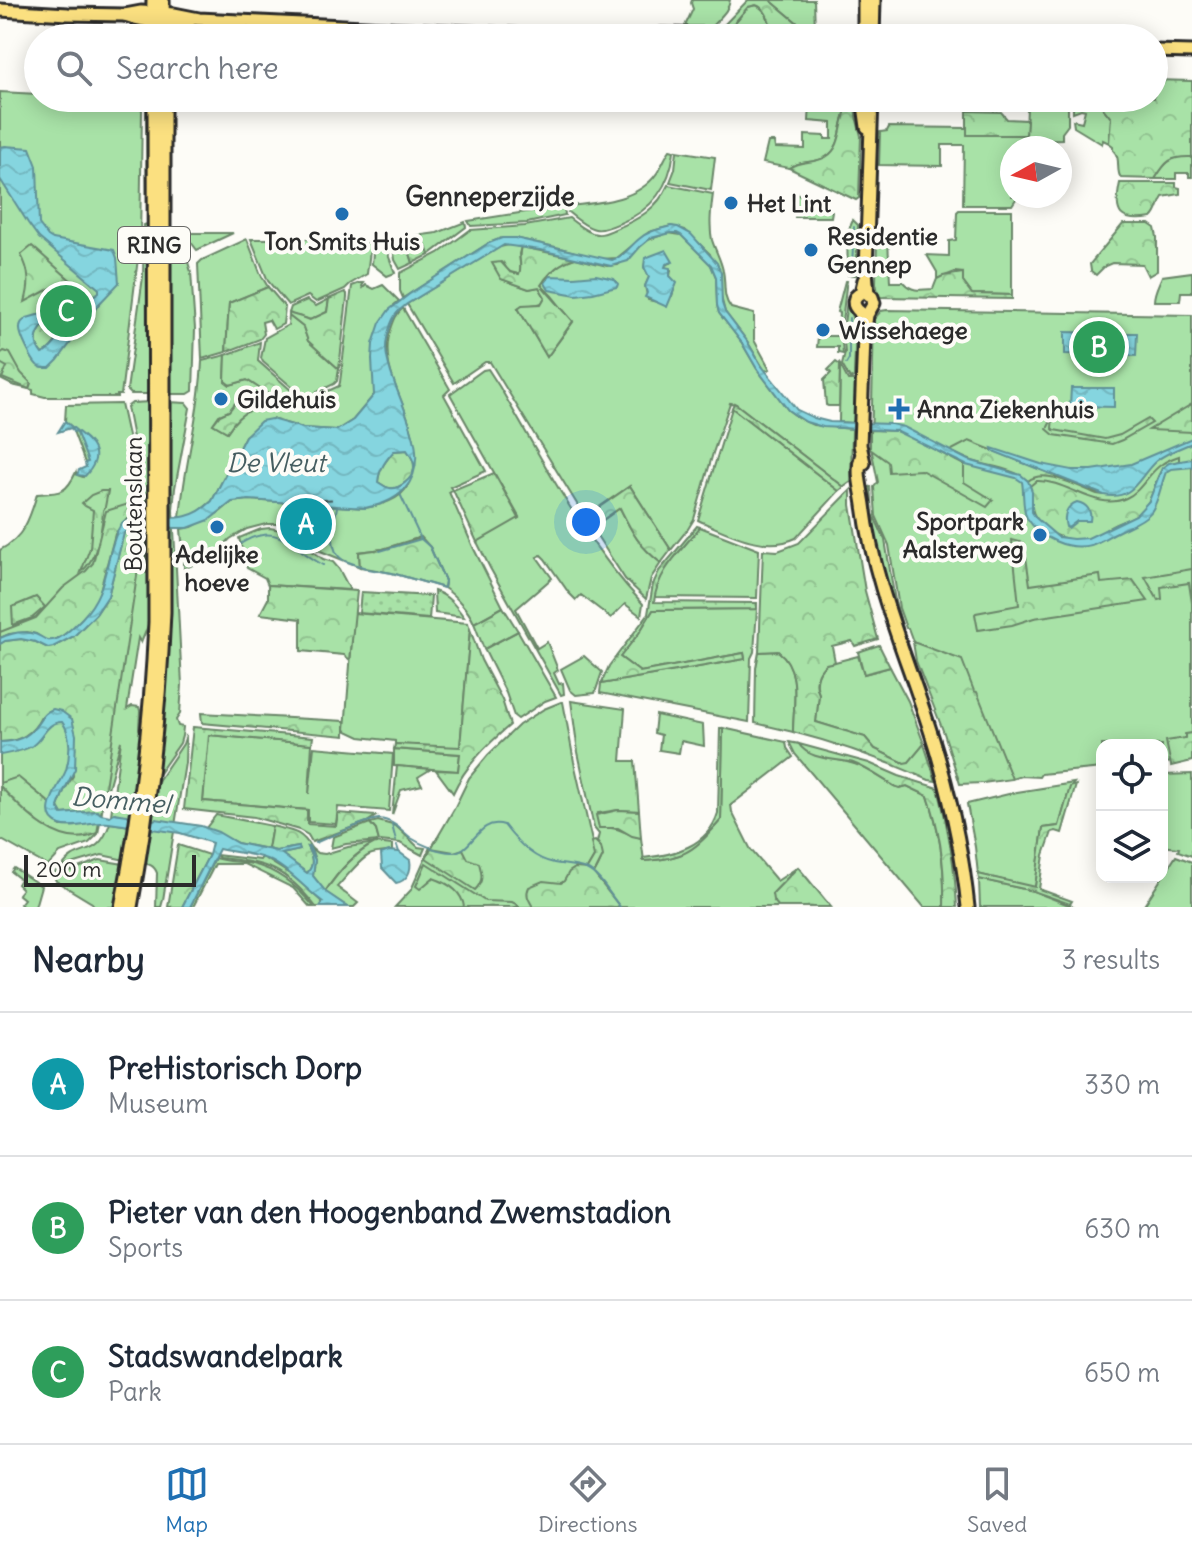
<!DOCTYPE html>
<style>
body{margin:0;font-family:Delius,sans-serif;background:#f2f2f3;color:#1f2937}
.controls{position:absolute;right:24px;bottom:24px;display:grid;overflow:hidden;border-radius:16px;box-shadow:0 4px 20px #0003}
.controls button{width:72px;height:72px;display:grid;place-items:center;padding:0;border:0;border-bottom:2px solid #e0e1e3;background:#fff;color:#1f2937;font:40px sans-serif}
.compass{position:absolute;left:1000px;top:136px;width:72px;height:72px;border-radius:50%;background:#fff;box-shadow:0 4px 20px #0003;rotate:262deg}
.scale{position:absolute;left:24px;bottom:20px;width:172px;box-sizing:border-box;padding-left:8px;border:4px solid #2b2b2b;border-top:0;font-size:22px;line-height:28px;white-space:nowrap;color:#2b2b2b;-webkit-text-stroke:6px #fdfcf7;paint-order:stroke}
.you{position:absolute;left:586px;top:522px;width:28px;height:28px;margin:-20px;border:6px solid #fff;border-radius:50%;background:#1a73e8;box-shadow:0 0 0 12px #1a73e833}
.badge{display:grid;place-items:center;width:52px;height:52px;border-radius:50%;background:#1f6fb2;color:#fff;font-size:26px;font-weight:700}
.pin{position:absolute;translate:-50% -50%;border:4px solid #fff;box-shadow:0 2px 8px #0006}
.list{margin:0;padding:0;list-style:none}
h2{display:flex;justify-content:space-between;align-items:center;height:104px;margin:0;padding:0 32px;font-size:34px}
h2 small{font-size:26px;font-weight:400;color:#747a83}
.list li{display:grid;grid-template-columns:52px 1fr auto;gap:24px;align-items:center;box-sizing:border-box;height:144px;padding:0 32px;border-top:2px solid #e0e1e3}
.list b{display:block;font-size:30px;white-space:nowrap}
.list p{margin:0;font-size:26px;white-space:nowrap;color:#747a83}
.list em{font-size:26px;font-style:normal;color:#747a83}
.icon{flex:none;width:44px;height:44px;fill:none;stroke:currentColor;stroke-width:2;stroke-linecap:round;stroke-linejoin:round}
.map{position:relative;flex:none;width:1192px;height:907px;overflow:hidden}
.search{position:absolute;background:#fff;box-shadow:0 4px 20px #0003;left:24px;right:24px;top:24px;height:88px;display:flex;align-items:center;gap:20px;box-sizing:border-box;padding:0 28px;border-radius:44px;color:#747a83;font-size:30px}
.sheet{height:536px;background:#fff}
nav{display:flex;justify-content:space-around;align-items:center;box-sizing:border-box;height:112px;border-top:2px solid #e0e1e3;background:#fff;font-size:22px;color:#747a83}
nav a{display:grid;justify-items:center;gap:4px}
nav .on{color:#1f6fb2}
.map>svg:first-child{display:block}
.green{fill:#a8e2a7;stroke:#6a8669;stroke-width:2;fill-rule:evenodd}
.forest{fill:url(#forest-crowns);stroke:#6a8669;stroke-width:2}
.garden{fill:url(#garden-dots);stroke:#6a8669;stroke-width:2}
.water{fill:url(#water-waves);stroke:#619197;stroke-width:2;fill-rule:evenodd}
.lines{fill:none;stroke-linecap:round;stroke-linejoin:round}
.stream{stroke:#619197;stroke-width:2}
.ferry{stroke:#465e61;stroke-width:2;stroke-dasharray:10 8;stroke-linecap:butt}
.major-casing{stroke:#2b2b2b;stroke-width:17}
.major{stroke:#fbe080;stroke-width:11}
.poi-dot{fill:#1f6fb2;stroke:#fdfcf7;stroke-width:3}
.labels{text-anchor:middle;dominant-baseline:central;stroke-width:8;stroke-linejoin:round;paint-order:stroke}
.shield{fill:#fdfcf7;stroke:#6a6a68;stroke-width:2}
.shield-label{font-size:22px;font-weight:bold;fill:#2b2b2b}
.poi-label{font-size:24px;font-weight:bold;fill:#2b2b2b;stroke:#fdfcf7;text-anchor:start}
.street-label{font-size:24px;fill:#2b2b2b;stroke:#fdfcf7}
.neighbourhood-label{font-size:26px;font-weight:bold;fill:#2b2b2b;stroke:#fdfcf7}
.water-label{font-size:26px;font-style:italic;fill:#465e61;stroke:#fdfcf7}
</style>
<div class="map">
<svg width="1192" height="907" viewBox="0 0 1192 907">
<defs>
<pattern id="forest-crowns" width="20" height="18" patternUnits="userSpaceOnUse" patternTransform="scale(2)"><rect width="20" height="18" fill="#a8e2a7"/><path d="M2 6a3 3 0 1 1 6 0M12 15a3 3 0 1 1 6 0" fill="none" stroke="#91c290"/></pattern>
<pattern id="garden-dots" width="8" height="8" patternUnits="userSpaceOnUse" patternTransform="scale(2)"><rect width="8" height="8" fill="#a8e2a7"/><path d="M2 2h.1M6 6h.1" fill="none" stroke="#91c290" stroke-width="1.8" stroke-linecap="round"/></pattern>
<pattern id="water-waves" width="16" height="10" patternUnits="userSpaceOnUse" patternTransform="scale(2)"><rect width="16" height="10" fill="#85d5df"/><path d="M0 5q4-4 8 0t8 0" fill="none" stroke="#73b7c0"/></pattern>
</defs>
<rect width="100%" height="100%" fill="#fdfcf7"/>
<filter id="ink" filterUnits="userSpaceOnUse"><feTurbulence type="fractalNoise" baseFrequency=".0125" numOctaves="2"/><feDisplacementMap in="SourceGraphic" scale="16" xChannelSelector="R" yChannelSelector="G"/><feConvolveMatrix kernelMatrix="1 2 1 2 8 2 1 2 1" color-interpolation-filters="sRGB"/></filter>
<g filter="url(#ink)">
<!-- green -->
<g class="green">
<path d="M692,0H730C729,11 719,18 712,26H685L693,9L691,3Z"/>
<path d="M770,0H814L815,30H806Z"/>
<path d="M756,5C766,9 769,20 772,29L730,28L748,7Z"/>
<path d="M0,92L38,94V98H74L142,109L140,242L121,395H117V397H45L33,394V390L12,385L0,379Z"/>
<path d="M146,98H151L150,590L149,623L141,643L138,638L127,709L132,706L139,707L140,711L139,729L142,733L118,907H95L92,903L56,881L54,876L56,871L67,872L100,860L124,864L125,860L102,855L62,867C78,843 98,861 110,823L130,826L115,813L111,815L121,741L102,810L98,834L89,843L60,853L48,866L0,839V550C24,537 30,518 37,494C60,493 66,494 76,472L77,475L83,477L88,462L85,463L73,431L75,430L65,421L66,405L121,404L130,445L141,515L146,574V505L127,407L132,403L150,402V394H131L127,390L143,277L144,225L147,224Z"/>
<path d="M838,98H848C848,106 846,109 844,117C840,131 840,149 826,157C814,164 800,160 789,168L763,163L768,142H774L775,148L805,149V135L825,136V139H832V123L809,121L810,103L841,104Z"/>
<path d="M1073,98H1095L1111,118L1109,143L1103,140L1102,144L1074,127L1073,120L1082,122L1085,110L1081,109L1073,112Z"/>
<path d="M1027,105L1068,106V125L1062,133V139L1027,140L1026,148H1012V196H1018L1012,205H963L964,145H942V166L879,165L880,132L887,131L889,127L967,128V135H1026Z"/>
<path d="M170,139L171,231L187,259L191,272L195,329L193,391L188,394H171L169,393V402L186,403L190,408L175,488L173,510L182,685L180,714L176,720L178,726L183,727L182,736L180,743L155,779L166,158Z"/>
<path d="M670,150L674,151C670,186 653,210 620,223C613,226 603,231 595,229C586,227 575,218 568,212L567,206C598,203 638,201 657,173C662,166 665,157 670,150Z"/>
<path d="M677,151L715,157L711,190L670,182L675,169Z"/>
<path d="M1180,156L1192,157V177H1189V173H1176V179H1155C1162,167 1167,160 1180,156Z"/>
<path d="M668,185L713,194C711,209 709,225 712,240C715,250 721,260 723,271C726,284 722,297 731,308L754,314V340L770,369L765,371L747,341L725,312L710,254L685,230L671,226L649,232L617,258L601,259L560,248L515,238H502L489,243L403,298L400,291V273L439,253L470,230L525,226L569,218C577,224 587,233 597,234C603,235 610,231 615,229C638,220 658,208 668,185Z"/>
<path d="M564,206L565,215L527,223L471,226L468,221Z"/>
<path d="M959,210H1012V295L972,294L963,282V273L955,272L937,279V272L927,255L949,256V241L956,240L957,212Z"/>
<path d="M853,220L858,225L856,275H848L847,234Z"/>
<path d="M465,222L466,227L429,255L422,235L437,233Z"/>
<path d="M184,233H233L197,250Z"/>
<path d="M668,233L681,235L711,265L716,277L717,305L719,313L742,343L757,369L788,410L800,419L813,425L852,429L851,482L844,487L736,404L730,403L713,453L694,519L688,529L671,550L630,486L585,517L490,362H485L454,383L407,304L500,247L509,245L521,247L519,254L521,272L516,275L507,270L504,264L502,279L529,289L539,287L545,297L542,303C534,306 526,304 518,308L547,357L573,322L552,296L541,285L550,272L562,262L575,258L607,266L618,265L648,240ZM668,255L671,263L665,265V267L671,270L670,276L676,284L672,296L657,302L648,300L645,286L649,277L644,267L646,258Z"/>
<path d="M405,237L413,263L400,269L395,260L392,239Z"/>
<path d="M247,239L261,275L268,287L229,303L226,352L202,359L198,264L202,260Z"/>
<path d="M251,239H341L371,243L367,274L350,284L345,289L316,302L308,296L288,305L268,281Z"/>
<path d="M387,242L389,257L395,273L387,276L372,264L374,243Z"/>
<path d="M1192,272V292H1181L1180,301H1154C1154,292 1159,284 1162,276Z"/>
<path d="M845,281H847L846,287L841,331L843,354L838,353V347H817L818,336H838L839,313L837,312Z"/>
<path d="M360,283H364L362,286L363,288L366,285L374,289L383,285L399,301L394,305L374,395L353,420L337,430L303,428L272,419L245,436L212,501L196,514L186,518H180C184,465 200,414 202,361L226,355L225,381L230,385L247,380L269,394L237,401L229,411L219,415L213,424L227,432L239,415L252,410L314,407L317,403L312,398L339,386L340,382L352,286Z"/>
<path d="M329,299L327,312L310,320C302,316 295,317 289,313L291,307L307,300L316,306Z"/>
<path d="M847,301C848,306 850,310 851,314C858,333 854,358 854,377L850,379L842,365L845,353L843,331Z"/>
<path d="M403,308L450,389L444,395L486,471L450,487L452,490L449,492L473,547L503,607L474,623C469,611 456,596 444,588L445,581L430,547L420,538L383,549L359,552L360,567L318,550L281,524H266L247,529L230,539L214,555L184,569V559L186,558L185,542L182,541L181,529L192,527L220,512L232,502L249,500L365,508C380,505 401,500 408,485C410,480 410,472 411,467C413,459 415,450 414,442C409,404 377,368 391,329C394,320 396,314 403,308Z"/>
<path d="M887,310L1192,315V761L1162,763V745H1102V768L1041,774L1039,777L1021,776L1012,779L942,721L908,628H906L899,608L889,545L876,516L874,487L878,482L871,448L874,319L881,311Z"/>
<path d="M289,316L303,327L308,341L339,369L337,381L334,384L309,396L301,395L263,362L261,358L265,338L288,325Z"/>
<path d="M840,365L848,380H855L856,418L852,423L839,422Z"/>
<path d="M488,369L499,386C543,460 583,541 643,604L641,616L625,604L611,618L581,595L576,600L569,593L545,559L541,555L537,557L552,578L516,609L537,648L547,642L558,670L554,673L559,684L563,683L564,694L561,695L490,568L477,542L519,517L450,394L483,370Z"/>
<path d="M732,408L839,491L796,538C765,553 727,533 698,520Z"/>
<path d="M867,487H871L873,514L885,540L895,601L903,628L898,627L882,580Z"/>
<path d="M620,508C632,533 639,545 661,563L651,578L646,599L625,579L592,528Z"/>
<path d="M700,527L759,550L757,598L654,597C658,569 683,549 700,527Z"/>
<path d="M270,528L286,531L323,559L333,562L339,569L350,590L268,585L265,578L247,568L239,538L261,529Z"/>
<path d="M757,609L754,652L751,658L749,722L600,693L601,684L745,659L744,653L640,672L620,657L639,633L653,610Z"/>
<path d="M354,613L468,623L470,629L460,748L395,744V741L360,737L345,730Z"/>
<path d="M518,631L556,697L545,701L518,719L514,716L506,693L484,649Z"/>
<path d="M778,651C802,668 793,706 793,732L755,723L756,668L759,652Z"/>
<path d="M584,656L602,672L595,693L576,695L570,690L561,669Z"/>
<path d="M858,656L864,674L890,667L908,701L924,744L909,763H904L875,749L865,737L816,722L819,694C814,682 818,668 829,662H835Z"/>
<path d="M571,701L625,709L621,761H635L639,811L618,810L598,813L601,828C619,826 625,834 641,838L644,861C685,859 694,850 721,820L723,728L786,742L787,748L793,757L731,805L732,812L751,850L777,881L798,867L772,894L779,907H395L411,890L430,847H432L454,809L469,778L488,755L519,725L544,709L561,702H563L564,707L574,762L594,850V857L587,869L594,874C600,863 607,853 597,842L599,834L594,828L578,752Z"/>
<path d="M656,715L703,725L704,746L681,741L679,753L659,750L661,735L654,733Z"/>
<path d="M186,735L185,763L163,900L161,907H156L157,873C154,865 149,864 141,863L156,787L160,778L183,744Z"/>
<path d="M209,735L312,744L309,794L314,747L393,754L389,811L338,807L336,824L308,822V810L203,801Z"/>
<path d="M789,742L799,744C809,760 843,758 860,766C871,771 883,779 894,786L900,788L907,786L928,796C940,831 945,870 944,907H924L795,754Z"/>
<path d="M394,749L460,754L458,771L394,766Z"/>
<path d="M1192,774V856L1178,851L1179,848L1162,846V775Z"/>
<path d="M1074,783L1070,788L1059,826L1043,828L1035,888L978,874L975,847L967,804L1017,792Z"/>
<path d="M216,815L272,826L268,849L237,843L206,828Z"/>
<path d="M370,823L376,830L379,841L346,844L331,848L333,837Z"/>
<path d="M375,843C353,854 338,872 325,892L313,876L315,860L311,848L317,853L325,854L348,847Z"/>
<path d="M1176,856L1192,862V907H1143Z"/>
<path d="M14,868L41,886L35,907H23L20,904L24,899L18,894L22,889L17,884L20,879L11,872Z"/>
<path d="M979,879L1033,891L1074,907H980Z"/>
</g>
<!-- forest -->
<g class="forest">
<path d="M748,0H770L806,30L772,29C769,20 766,8 756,5L748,7L730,28H721Z"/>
<path d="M1154,80L1192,81V157C1170,156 1166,161 1155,179L1121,178C1115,170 1122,159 1113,150V146L1109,143L1111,118L1095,98H1154Z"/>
<path d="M848,98H855L856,116L861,136L859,198L856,200L789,168C800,160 814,164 826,157C840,149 840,131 844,117C846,109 848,106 848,98Z"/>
<path d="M967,111L1001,112L1007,119L1027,120L1026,135H967Z"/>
<path d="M1120,183H1176V187L1180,188V194L1163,197C1158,204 1159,212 1152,218C1120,223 1113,215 1120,183Z"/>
<path d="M796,193L832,211L831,217H795Z"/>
<path d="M1123,224H1149L1155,228L1157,237V271L1148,276L1142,264L1112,263L1105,266L1096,275L1091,271L1090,264Z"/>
<path d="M422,235L429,255L413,263L405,237Z"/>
<path d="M877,239H888L890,282H903C912,292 921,290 933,289L937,279L943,276L963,273V282L972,294L1012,295V299L879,297L876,283Z"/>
<path d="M32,246L75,284L49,289L25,302C30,285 30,271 21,255Z"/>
<path d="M521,247L575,258C559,263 551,271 541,285L573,321L547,357L518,308L522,305L541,304L545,297L539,287L529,289L501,279L492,263L501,262L510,272L519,274C523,265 517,258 521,247Z"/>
<path d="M268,287L285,307L283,324L274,329L269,320L262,322L264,334L260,339L226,352L229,303Z"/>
<path d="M345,292L347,294V298L339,369L308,341L303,327L289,316V313C295,316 302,316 310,320L327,312L329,299Z"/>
<path d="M48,322L62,323L64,328C61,337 50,351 42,354C32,342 37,330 48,322Z"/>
<path d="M260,342L258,361L301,399L305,401L312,398L317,403V405C308,409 300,408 290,408C259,407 245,404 227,432L213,424L220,415L229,411L237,401L268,394L247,380L230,385L225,381L226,355Z"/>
<path d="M4,351L10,353L21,373L31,383L29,389L2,378L7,367L0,363V354Z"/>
<path d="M836,362L840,365L839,406H828L826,405L824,380L831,373L828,370Z"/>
<path d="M734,403L736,404L844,487L839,491L732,408Z"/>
<path d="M1192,404V432L1149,430Z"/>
<path d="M1053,417L1052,428L1054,430L1105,439L1120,435L1148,419L1152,423L1122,440L1112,444L1054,435L1047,429Z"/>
<path d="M870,430L896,431L909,436L964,465V482L993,500L987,507L921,470L889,472L888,462L870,449Z"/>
<path d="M969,441L1104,495L1097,494C1079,487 1044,467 1028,481C1015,469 993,467 976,462C967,460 959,455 950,451Z"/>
<path d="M407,450C411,455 415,462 414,469C413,478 400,490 390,488C387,488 381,484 378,482C379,469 386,460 394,451Z"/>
<path d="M1179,456V461C1150,466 1160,490 1144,508C1136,518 1123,520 1112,526C1106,529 1101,533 1095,536C1073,546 1047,536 1035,516C1029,507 1033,496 1030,486L1036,481C1066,479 1097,512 1126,498C1142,491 1148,473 1162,464C1167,460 1173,458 1179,456Z"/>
<path d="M494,473L519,518L477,542L453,490Z"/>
<path d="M630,486L671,550L661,563C638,545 633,534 620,508L592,527L585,517Z"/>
<path d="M851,490V505L865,591L878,639L855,646L852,641L832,646L835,662L826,664C818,671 813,683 819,694L816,722L865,737L875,749L904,763L909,762L924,744L936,781L929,780C884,760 840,744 793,732C793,705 802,669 778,651L759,652L763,550L778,551L799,543Z"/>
<path d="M101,491H108L105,507L103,510C102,532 98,558 81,572L90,548L93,510L85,506L82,503L91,495Z"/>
<path d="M138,501V518L127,519L115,534L98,598L90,610L74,627L61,637L50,641H46L36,634L27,632L9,634L0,638V632L36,618L63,588L86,571L93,563L106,511Z"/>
<path d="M697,526L700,527C681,551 657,571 654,602L757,603V609L653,610L639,633L620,657L640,672L744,653L745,659L601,684L609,666L648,614L653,584L659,571Z"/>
<path d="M129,528H139L137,576L101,814L97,811L62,814L58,807L64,791L73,776L72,719L41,717C33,734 19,742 0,742V644L5,641L21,639L36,642L48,648L53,647L74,636L96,614L108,596L124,532Z"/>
<path d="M421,537L430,547L445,581L444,588L392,573L360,567L359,552L383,549Z"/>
<path d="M1012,540L1024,543L1030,585L1100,575L1101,583L1133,580L1148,601L1034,618L1012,625L978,630L975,614L976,613L1019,605Z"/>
<path d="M1192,569V603L1189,583L1161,587L1162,599L1158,600L1145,577Z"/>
<path d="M268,585L357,591L350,660L344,655L301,651V619L260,614L268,599Z"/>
<path d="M434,591C448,595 456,606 464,617L435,613Z"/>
<path d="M36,597L45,607L32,618L13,625L12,607Z"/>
<path d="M503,607L518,631L484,649L474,623Z"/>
<path d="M470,629L481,660L502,700L510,725C488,744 465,766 453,793L436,770L458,771L460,754L394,749L395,744L460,747Z"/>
<path d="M913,642L962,660L974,691L977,692L1012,779L983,783L960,784L944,733L916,661Z"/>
<path d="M879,645L890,667L864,674L858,652Z"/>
<path d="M201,713L345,721V736L202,723Z"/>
<path d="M193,727L313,737L312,744L209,735L203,801L307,810V824L336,826L338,813L376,816L367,822L312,842L308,835L299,830L254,817L184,809Z"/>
<path d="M720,728H723L721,820C694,851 685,859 643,861V858C674,855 708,846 718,813Z"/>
<path d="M1192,733V761L1171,766L1166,741L1185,738V734Z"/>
<path d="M799,744L869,763L899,776L938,788C948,827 955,866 957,907H944C945,871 940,830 928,796L907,786L900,788L894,786C881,778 867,768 853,763C835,758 810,761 799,744Z"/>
<path d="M397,766L431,769L418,777L422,785L401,790L392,815Z"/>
<path d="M18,777L51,804L50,810L54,821L61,826L99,822L97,833C61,852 22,810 0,786V783Z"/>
<path d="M1076,785L1062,833L1056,831L1052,832L1044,855L1039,889L1072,901L1070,904L1033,891L979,879L978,874L1035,887L1043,828L1059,826L1070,787Z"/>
<path d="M618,810L639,811L641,838L632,836L618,828H599L596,815Z"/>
<path d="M378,821L396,826L418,847L425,848L422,855L400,843L379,841L376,830L370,823Z"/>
<path d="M272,826C291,831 301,830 311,848L307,847C312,856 315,865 307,873L281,854L300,850L299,847L276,851L268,849Z"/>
<path d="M595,841L601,847L603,856L594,874L620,907H533C529,900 525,895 529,887L543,881L561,883L564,881L569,872L575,868L587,869L594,857L591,842Z"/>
<path d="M375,843L392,845V851C385,853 379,852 372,854C362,856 345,879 337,887L358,903L354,907H348L325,892C338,872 353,854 375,843Z"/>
<path d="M178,845L209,855L182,907H168Z"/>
<path d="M431,848L454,852L463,849L468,859L479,863C482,874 484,881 475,890L426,858Z"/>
<path d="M216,855L260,860L262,857L266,859L296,878L323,903L320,907H316C285,868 268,863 219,858Z"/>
<path d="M215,858C227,862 240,861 252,864C278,870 298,887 314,907H310L293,888L244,864H215L193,907H190Z"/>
<path d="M426,863L485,901L512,902L518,905V907H464C462,891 448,883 433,878L420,889L416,886Z"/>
<path d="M798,867L831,907H779L773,900L772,894Z"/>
</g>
<!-- garden -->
<path class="garden" d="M361,592L431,596L429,619L359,613Z"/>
<!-- water -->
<g class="water">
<path d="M5,146L30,148L37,166L39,224L48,236L53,239L114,250L117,258L119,283L99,304L58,360L50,368C43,368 42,369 37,365C32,360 19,335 20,328C20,322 23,321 27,318L86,301L99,292V289L39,238L28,223L0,179V147ZM48,322L62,323L64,328C61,337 50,351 42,354C32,342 37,330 48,322Z"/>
<path d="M671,226L678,227L691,234L717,263L721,273L722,303L725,312L747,341L761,365L797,410L814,418L830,422L891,424L904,427L968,460L1021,475L1028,481L1032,491V512L1036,518L1058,537L1073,539L1088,538L1136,515L1149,501L1162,468L1169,463L1192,459V467L1171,469L1166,472C1161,484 1159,501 1151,512C1144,521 1129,526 1119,531C1110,535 1101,542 1091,545C1068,551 1040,538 1027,518C1022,509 1024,492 1022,482L1016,478L966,465L896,431L823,427L806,422L795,415L788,410L757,369L742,343L719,313L717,305L716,277L711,265L681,235L677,233H671L651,238L640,247L628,261L611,266L540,250L504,245L407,304C404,307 400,309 397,313C391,320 386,338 386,348C388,392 439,451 404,490C393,501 380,505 365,508L249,500L232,502L209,520L188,528H129L124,533L108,596L96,614L74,636L53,647L48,648L36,642L21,639L5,641L0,644V638C9,634 20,631 30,633C44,634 43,645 59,638C68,633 75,625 82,618C102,597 104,577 111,550C114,540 116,530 123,522C157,509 181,531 212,501L245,436L261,421L271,419L303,428L337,430L353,420L374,395L372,359L373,344L380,323L389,310L412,292L489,243L502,238H515L612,260C625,256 629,247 639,239C648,231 659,229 671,226ZM407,450C411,456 415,462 414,469C413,478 399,490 390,488C387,488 381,484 378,482C379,469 386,460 394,451Z"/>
<path d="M666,250L673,262L666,264L665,267L670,268V276L677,283L667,307L645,297L647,293L645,286L649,277L644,267L645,258Z"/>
<path d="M596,275L614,279L618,284L617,287L593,293L576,295L549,290L545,283L550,276L574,277Z"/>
<path d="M1065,332L1111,333L1110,355L1065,354Z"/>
<path d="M1118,333H1137L1136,356L1118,355Z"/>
<path d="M1071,388H1114V407L1070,406Z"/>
<path d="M65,421C82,437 111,449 85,476L77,475L79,470L86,467L85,463L88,462L76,431L73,432L71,428L58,432Z"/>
<path d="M1192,438V443C1180,448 1166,453 1156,461C1138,477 1134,501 1104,495L993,451L992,448L1041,464L1072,470H1092L1131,464Z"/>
<path d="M1077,502C1087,504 1092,511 1090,521H1077L1068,528L1066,527C1063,516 1066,506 1077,502Z"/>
<path d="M53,709L61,711L72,719L76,735L75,769L64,791L58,807L62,814L97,811L101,814L110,816L114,813L127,815L134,820L148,822L156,819L201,826L218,832L237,843L276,851L299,847L300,850L282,854L307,873C315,865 312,856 307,847L309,846L315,860L313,876L326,892L348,907H320L323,902C305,889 291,871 271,861C256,853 235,853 219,849L190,907H182L209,855L212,843L180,833L109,823C94,821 74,830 60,825C34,816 62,783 66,770C70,756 72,734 62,722C46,722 44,738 32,746C22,752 10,753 0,755V742C13,742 27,738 35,727C42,719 42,713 53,709Z"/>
<path d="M389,851L399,852L410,860C412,871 407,881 396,883L382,868L381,854Z"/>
</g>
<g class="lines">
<!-- stream -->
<g class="stream">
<path d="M852,267L854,227"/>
<path d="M846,364L849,359V318"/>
<path d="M337,507C334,523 327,550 343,560"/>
<path d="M237,546C278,518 289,547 323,565"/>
<path d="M380,551L421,539"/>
<path d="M345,561L366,568"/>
<path d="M368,569L392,573L444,588L445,581L430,547L421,539L400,494"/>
<path d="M392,825L396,841"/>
<path d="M315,843C326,838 370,819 379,819C393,820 402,831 411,838C422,845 439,852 452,852C473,853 477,817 504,825C516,841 533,859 554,863C565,865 575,865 586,869C600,875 610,895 620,907"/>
<path d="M397,846L399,852"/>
</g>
<!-- ferry -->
<path class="ferry" d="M322,500L339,499"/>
<!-- major casing -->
<g class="major-casing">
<g id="major">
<path d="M163,0L164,38"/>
<path d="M864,0V38"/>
<path d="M0,10L68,14L125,15L141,12L174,14L199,19L589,38"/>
<path d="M125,15C147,23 169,23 191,20"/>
<path d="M152,38L153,0"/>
<path d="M641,38L661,34L856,38"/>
<path d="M873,38L874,0"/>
<path d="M1154,51L1192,52"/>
<path d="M863,98L867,127"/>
<path d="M862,324L860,312C852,306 852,297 861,293L864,280"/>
<path d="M861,457C856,473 862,489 864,505C875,595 916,676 940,763C953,810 963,858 968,907"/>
<path d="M864,463L860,445L864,337L867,315L874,303L872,297L868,294L866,271L872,98"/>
<path d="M121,907C140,813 151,718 155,622L154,98"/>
<path d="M131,907C149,809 160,711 164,612V98"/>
</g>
</g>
<!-- major -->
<use href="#major" class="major"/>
</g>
</g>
<!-- markers -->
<g class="poi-dot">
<circle cx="731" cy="203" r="8"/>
<circle cx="342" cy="214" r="8"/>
<circle cx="811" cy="250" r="8"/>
<circle cx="823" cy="330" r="8"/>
<circle cx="221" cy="399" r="8"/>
<path d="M895 397h8v8h8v8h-8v8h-8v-8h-8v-8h8z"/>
<circle cx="217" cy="527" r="8"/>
<circle cx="1040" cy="535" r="8"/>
</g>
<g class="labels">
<!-- shield labels -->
<rect class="shield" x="118" y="227" width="72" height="36" rx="6"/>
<g class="shield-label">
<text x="154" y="245">RING</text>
</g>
<!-- poi labels -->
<g class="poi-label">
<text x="747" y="203">Het Lint</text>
<text x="827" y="236">Residentie<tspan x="827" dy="28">Gennep</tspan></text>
<text x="342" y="241" text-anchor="middle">Ton Smits Huis</text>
<text x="839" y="330">Wissehaege</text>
<text x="237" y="399">Gildehuis</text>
<text x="917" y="409">Anna Ziekenhuis</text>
<text x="1024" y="521" text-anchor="end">Sportpark<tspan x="1024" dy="28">Aalsterweg</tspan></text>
<text x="217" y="554" text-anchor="middle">Adelijke<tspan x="217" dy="28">hoeve</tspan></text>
</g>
<!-- street labels -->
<g class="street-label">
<text transform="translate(133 504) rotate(-90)">Boutenslaan</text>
</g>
<!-- neighbourhood labels -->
<g class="neighbourhood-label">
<text x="490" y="196">Genneperzijde</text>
</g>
<!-- water labels -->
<g class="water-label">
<text x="276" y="462">De Vleut</text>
<text transform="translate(121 800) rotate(5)">Dommel</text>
</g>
</g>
</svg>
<div class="controls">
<button><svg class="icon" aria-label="locate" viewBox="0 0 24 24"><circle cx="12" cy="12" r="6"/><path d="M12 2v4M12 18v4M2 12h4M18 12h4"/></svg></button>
<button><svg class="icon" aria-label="layers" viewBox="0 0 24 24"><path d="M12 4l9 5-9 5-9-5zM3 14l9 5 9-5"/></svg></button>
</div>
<svg class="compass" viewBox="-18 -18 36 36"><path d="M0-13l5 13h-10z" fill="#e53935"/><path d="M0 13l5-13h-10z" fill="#747a83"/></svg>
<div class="scale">200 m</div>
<div class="you"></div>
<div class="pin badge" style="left:306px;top:524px;background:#0f9aa8">A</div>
<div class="pin badge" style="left:1099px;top:347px;background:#2e9e5b">B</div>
<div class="pin badge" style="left:66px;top:311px;background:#2e9e5b">C</div>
<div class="search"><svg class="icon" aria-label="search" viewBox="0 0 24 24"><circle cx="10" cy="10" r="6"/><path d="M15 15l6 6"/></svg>Search here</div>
</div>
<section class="sheet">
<h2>Nearby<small>3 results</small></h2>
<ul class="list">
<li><span class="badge" style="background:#0f9aa8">A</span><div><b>PreHistorisch Dorp</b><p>Museum</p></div><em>330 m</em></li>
<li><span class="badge" style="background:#2e9e5b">B</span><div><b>Pieter van den Hoogenband Zwemstadion</b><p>Sports</p></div><em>630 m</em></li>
<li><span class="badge" style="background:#2e9e5b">C</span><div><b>Stadswandelpark</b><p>Park</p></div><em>650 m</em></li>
</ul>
</section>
<nav>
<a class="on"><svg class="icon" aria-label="map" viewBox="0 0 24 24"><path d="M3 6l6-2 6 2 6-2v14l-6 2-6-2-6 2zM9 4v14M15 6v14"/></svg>Map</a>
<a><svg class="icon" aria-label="directions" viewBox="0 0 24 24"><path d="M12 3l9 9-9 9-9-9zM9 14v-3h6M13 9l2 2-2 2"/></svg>Directions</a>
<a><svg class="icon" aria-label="saved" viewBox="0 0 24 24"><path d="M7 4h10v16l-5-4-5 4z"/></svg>Saved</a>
</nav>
